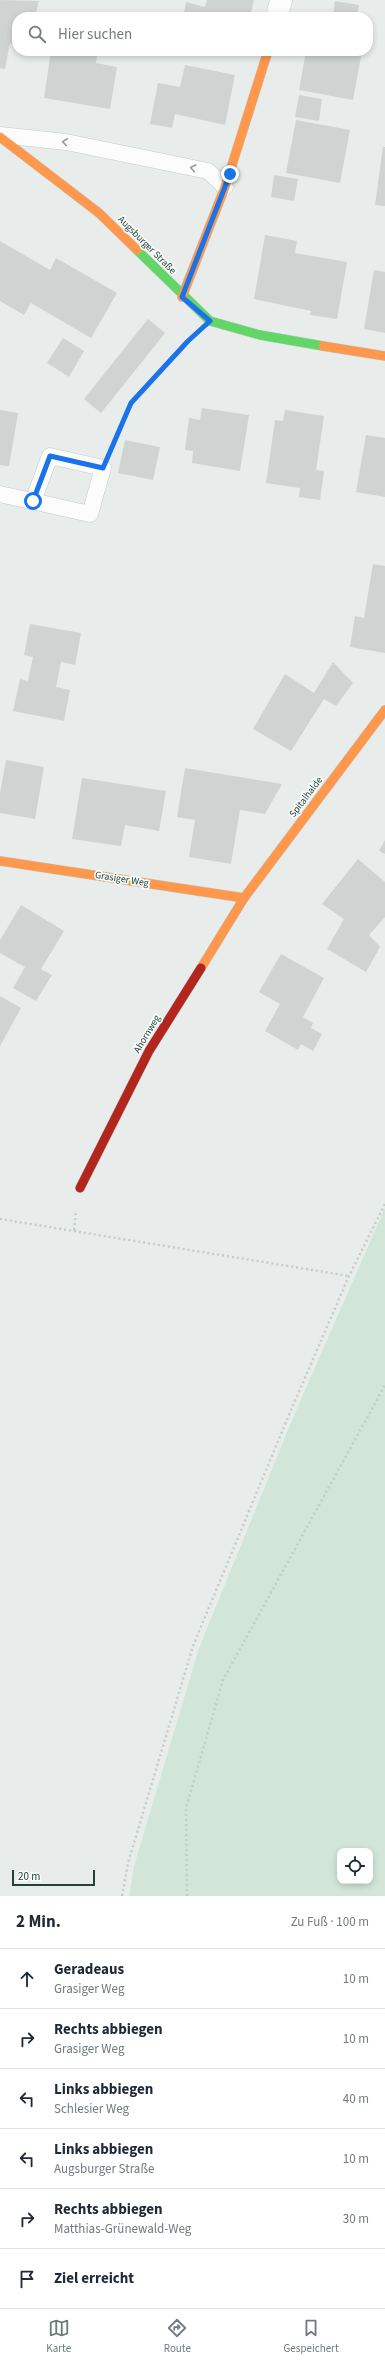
<!DOCTYPE html>
<html lang="de">
<meta charset="utf-8">
<style>
body{margin:0;font-family:"Source Sans 3",sans-serif;background:#f6f6f7;color:#1f2937}
.controls{position:absolute;right:12px;bottom:12px;display:grid;overflow:hidden;border-radius:8px;box-shadow:0 2px 6px #0003}
.controls button{width:36px;height:36px;display:grid;place-items:center;padding:0;border:0;border-bottom:1px solid #e0e1e3;background:#fff;color:#1f2937;font:20px sans-serif}
.scale{position:absolute;left:12px;bottom:10px;width:83px;box-sizing:border-box;padding-left:4px;border:2px solid #24423a;border-top:0;font-size:11px;line-height:14px;white-space:nowrap;color:#24423a;-webkit-text-stroke:3px #f7fbf9;paint-order:stroke}
.stop{position:absolute;width:12px;height:12px;margin:-9px;border:3px solid #1a73e8;border-radius:50%;background:#fff}
.stop.end{background:#1a73e8;border-color:#fff;box-shadow:0 1px 4px #0008}
.list{margin:0;padding:0;list-style:none}
h2{display:flex;justify-content:space-between;align-items:center;height:52px;margin:0;padding:0 16px;font-size:17px}
h2 small{font-size:13px;font-weight:400;color:#747a83}
.list li{display:grid;grid-template-columns:26px 1fr auto;gap:12px;align-items:center;box-sizing:border-box;height:60px;padding:0 16px;border-top:1px solid #e0e1e3}
.list b{display:block;font-size:15px;white-space:nowrap}
.list p{margin:0;font-size:13px;white-space:nowrap;color:#747a83}
.list em{font-size:13px;font-style:normal;color:#747a83}
.icon{flex:none;width:22px;height:22px;fill:none;stroke:currentColor;stroke-width:2;stroke-linecap:round;stroke-linejoin:round}
.map{position:relative;flex:none;width:385px;height:1896px;overflow:hidden}
.search{position:absolute;background:#fff;box-shadow:0 2px 6px #0003;left:12px;right:12px;top:12px;height:44px;display:flex;align-items:center;gap:10px;box-sizing:border-box;padding:0 14px;border-radius:16px;color:#747a83;font-size:15px}
.sheet{height:412px;background:#fff}
nav{display:flex;justify-content:space-around;align-items:center;box-sizing:border-box;height:56px;border-top:1px solid #e0e1e3;background:#fff;font-size:11px;color:#747a83}
nav a{display:grid;justify-items:center;gap:2px}
nav .on{color:#697e78}
.map>svg:first-child{display:block}
.green{fill:#d1e6d8;fill-rule:evenodd}
.building{fill:#cfd4d2}
.lines{fill:none;stroke-linecap:round;stroke-linejoin:round}
.lane-casing{stroke:#c5cac8;stroke-width:17}
.street-casing{stroke:#c5cac8;stroke-width:23}
.fast-casing{stroke:#c3cbc8;stroke-width:10}
.slow-casing{stroke:#c3cbc8;stroke-width:10}
.jam-casing{stroke:#c3cbc8;stroke-width:10}
.path{stroke:#c3ccca;stroke-width:2.5;stroke-dasharray:2 3;stroke-linecap:butt}
.lane{stroke:#fcfcfc;stroke-width:16}
.street{stroke:#fcfcfc;stroke-width:22}
.fast{stroke:#63d668;stroke-width:9}
.slow{stroke:#ff974d;stroke-width:9}
.jam{stroke:#b3261e;stroke-width:9}
.oneway{stroke:#909f9b}
.route{stroke:#1a73e8;stroke-width:5}
.labels{text-anchor:middle;dominant-baseline:central;stroke-width:3.5;stroke-linejoin:round;paint-order:stroke}
.street-label{font-size:10px;fill:#24423a;stroke:#f7fbf9}
</style>
<div class="map">
<svg width="385" height="1896" viewBox="0 0 385 1896">
<rect width="100%" height="100%" fill="#e8edeb"/>
<!-- green -->
<path class="green" d="M385,1208V1896H129L134,1866L199,1648L295,1413ZM340,1851H370V1881H340Z"/>
<!-- building -->
<g class="building">
<path d="M0,0L39,1L35,17H17V45L10,43L5,69L0,68Z"/>
<path d="M207,0H254L250,17H183L186,2L205,7Z"/>
<path d="M335,1L359,5L357,17L341,15V17H317L318,12L333,14Z"/>
<path d="M51,51H98L96,63L117,67L110,109L44,98Z"/>
<path d="M225,51H242L241,55Z"/>
<path d="M306,51H362L353,100L299,90Z"/>
<path d="M185,65L235,75L225,125L175,114L172,128L150,124L158,83L180,87Z"/>
<path d="M299,95L322,99L319,121L295,117Z"/>
<path d="M296,120L350,130L340,183L286,173Z"/>
<path d="M383,147H385V206L375,205Z"/>
<path d="M274,175L298,179L294,201L271,197Z"/>
<path d="M265,235L297,241L295,253L347,262L337,319L310,315L311,311L254,299Z"/>
<path d="M0,241L50,270L56,258L117,293L91,338L31,303L24,315L0,301Z"/>
<path d="M374,270L385,272V333L364,329Z"/>
<path d="M148,319L165,333L101,413L84,399Z"/>
<path d="M63,338L84,351L69,377L47,363Z"/>
<path d="M202,408L249,415L240,471L192,463L193,451L185,450L189,418L200,420Z"/>
<path d="M0,410L18,413L9,466L0,465Z"/>
<path d="M285,410L324,416L316,470L324,471L320,500L299,497L300,488L266,483L275,420L283,421Z"/>
<path d="M366,435L385,438V497L356,492Z"/>
<path d="M125,440L160,447L153,480L118,473Z"/>
<path d="M373,564L385,566V653L350,647L355,616L364,618Z"/>
<path d="M30,624L81,633L75,665L61,662L56,687L70,690L64,721L13,711L20,679L28,681L33,657L24,655Z"/>
<path d="M333,662L353,683L336,706L324,699L291,751L253,729L285,674L314,693Z"/>
<path d="M6,760L44,767L35,819L0,813V793Z"/>
<path d="M185,768L282,784L265,814L240,810L231,864L189,857L195,820L177,817Z"/>
<path d="M82,778L166,791L159,831L125,825L121,846L72,839Z"/>
<path d="M385,840V854L379,851Z"/>
<path d="M358,859L385,882V917L369,935L380,947L366,972L327,949L344,919L322,904Z"/>
<path d="M21,905L64,931L41,969L52,975L36,1001L13,988L25,967L0,953V940Z"/>
<path d="M281,954L324,978L303,1017L313,1023L311,1028L322,1034L313,1051L301,1044L298,1050L265,1031L280,1004L259,992Z"/>
<path d="M0,996L21,1008L0,1046Z"/>
</g>
<g class="lines">
<!-- lane casing -->
<g class="lane-casing">
<g id="lane">
<path d="M0,135L66,142L208,171L225,187"/>
<path d="M0,494L90,514L103,468L50,456L33,501"/>
</g>
</g>
<!-- street casing -->
<g class="street-casing">
<path id="street" d="M277,17L281,0"/>
</g>
<!-- fast casing -->
<g class="fast-casing">
<path id="fast" d="M137,250L210,321L260,335L323,346"/>
</g>
<!-- slow casing -->
<g class="slow-casing">
<g id="slow">
<path d="M0,137L99,213L137,250"/>
<path d="M182,297L225,187L268,51"/>
<path d="M323,346L385,356"/>
<path d="M0,861L244,898"/>
<path d="M201,968L244,898L385,710"/>
</g>
</g>
<!-- jam casing -->
<g class="jam-casing">
<path id="jam" d="M80,1188L149,1051L201,968"/>
</g>
<!-- path -->
<g class="path">
<path d="M112,447L131,403L191,338"/>
<path d="M0,1219L349,1276"/>
<path d="M74,1230L76,1212"/>
<path d="M122,1896L128,1863L193,1646L291,1410L349,1276L385,1204"/>
<path d="M187,1896L186,1808L223,1680L385,1385"/>
</g>
<!-- lane -->
<use href="#lane" class="lane"/>
<!-- street -->
<use href="#street" class="street"/>
<!-- fast -->
<use href="#fast" class="fast"/>
<!-- slow -->
<use href="#slow" class="slow"/>
<!-- jam -->
<use href="#jam" class="jam"/>
</g>
<!-- one-way arrows -->
<defs><path id="oneway-chevron" d="M-2-3.5L2.5 0L-2 3.5" fill="none" stroke-width="1.6" stroke-linecap="round" stroke-linejoin="round"/></defs>
<g class="oneway">
<use href="#oneway-chevron" transform="translate(65 142) rotate(-172)"/>
<use href="#oneway-chevron" transform="translate(193 168) rotate(-169)"/>
</g>
<g class="lines">
<!-- route -->
<path class="route" d="M33,501L50,456L103,468L131,403L188,341L210,321L182,297L230,174"/>
</g>
<g class="labels">
<!-- street labels -->
<g class="street-label">
<text transform="translate(147 245) rotate(45)">Augsburger Straße</text>
<text transform="translate(306 797) rotate(-53)">Spitalhalde</text>
<text transform="translate(122 879) rotate(9)">Grasiger Weg</text>
<text transform="translate(147 1034) rotate(-59)">Ahornweg</text>
</g>
</g>
</svg>
<div class="controls">
<button><svg class="icon" aria-label="locate" viewBox="0 0 24 24"><circle cx="12" cy="12" r="6"/><path d="M12 2v4M12 18v4M2 12h4M18 12h4"/></svg></button>
</div>
<div class="scale">20 m</div>
<div class="stop" style="left:33px;top:501px"></div>
<div class="stop end" style="left:230px;top:174px"></div>
<div class="search"><svg class="icon" aria-label="search" viewBox="0 0 24 24"><circle cx="10" cy="10" r="6"/><path d="M15 15l6 6"/></svg>Hier suchen</div>
</div>
<section class="sheet">
<h2>2 Min.<small>Zu Fuß · 100 m</small></h2>
<ul class="list">
<li><svg class="icon" aria-label="ahead" viewBox="0 0 24 24"><path d="M12 20V5M6 11l6-6 6 6"/></svg><div><b>Geradeaus</b><p>Grasiger Weg</p></div><em>10 m</em></li>
<li><svg class="icon" aria-label="right" viewBox="0 0 24 24"><path d="M7 20v-9h11M14 6l5 5-5 5"/></svg><div><b>Rechts abbiegen</b><p>Grasiger Weg</p></div><em>10 m</em></li>
<li><svg class="icon" aria-label="left" viewBox="0 0 24 24"><path d="M17 20v-9H6M10 6l-5 5 5 5"/></svg><div><b>Links abbiegen</b><p>Schlesier Weg</p></div><em>40 m</em></li>
<li><svg class="icon" aria-label="left" viewBox="0 0 24 24"><path d="M17 20v-9H6M10 6l-5 5 5 5"/></svg><div><b>Links abbiegen</b><p>Augsburger Straße</p></div><em>10 m</em></li>
<li><svg class="icon" aria-label="right" viewBox="0 0 24 24"><path d="M7 20v-9h11M14 6l5 5-5 5"/></svg><div><b>Rechts abbiegen</b><p>Matthias-Grünewald-Weg</p></div><em>30 m</em></li>
<li><svg class="icon" aria-label="arrive" viewBox="0 0 24 24"><path d="M6 21V4h12l-3 4 3 4H6"/></svg><div><b>Ziel erreicht</b></div></li>
</ul>
</section>
<nav>
<a class="on"><svg class="icon" aria-label="map" viewBox="0 0 24 24"><path d="M3 6l6-2 6 2 6-2v14l-6 2-6-2-6 2zM9 4v14M15 6v14"/></svg>Karte</a>
<a><svg class="icon" aria-label="directions" viewBox="0 0 24 24"><path d="M12 3l9 9-9 9-9-9zM9 14v-3h6M13 9l2 2-2 2"/></svg>Route</a>
<a><svg class="icon" aria-label="saved" viewBox="0 0 24 24"><path d="M7 4h10v16l-5-4-5 4z"/></svg>Gespeichert</a>
</nav>
